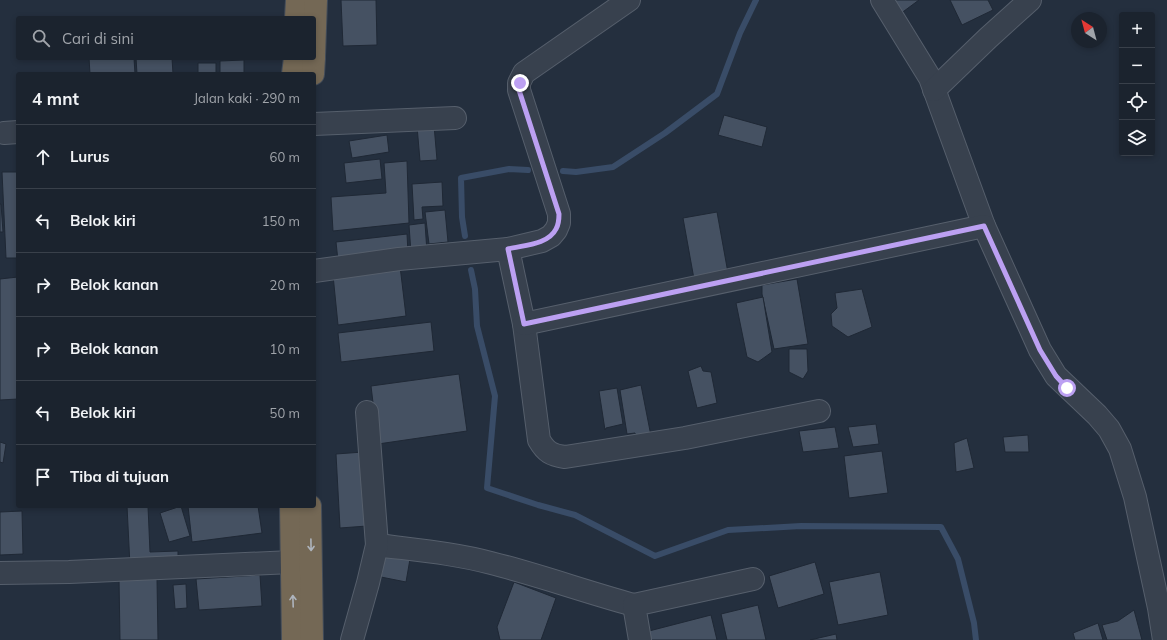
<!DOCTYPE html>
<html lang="id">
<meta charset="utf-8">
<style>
body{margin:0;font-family:Mulish,sans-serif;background:#242b36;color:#f1f3f6}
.controls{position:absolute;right:12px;top:12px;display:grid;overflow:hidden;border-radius:4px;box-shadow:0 2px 6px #0003}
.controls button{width:36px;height:36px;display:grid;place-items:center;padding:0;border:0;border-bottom:1px solid #39404a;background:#1b232e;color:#f1f3f6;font:20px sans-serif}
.compass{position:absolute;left:1071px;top:12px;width:36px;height:36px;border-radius:50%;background:#1b232e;box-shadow:0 2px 6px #0003;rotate:324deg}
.stop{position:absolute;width:12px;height:12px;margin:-9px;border:3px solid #bca0f2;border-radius:50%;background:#fff}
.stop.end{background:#bca0f2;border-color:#fff;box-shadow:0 1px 4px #0008}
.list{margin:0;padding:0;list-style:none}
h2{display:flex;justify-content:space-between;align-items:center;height:52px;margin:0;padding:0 16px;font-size:17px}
h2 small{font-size:13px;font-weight:400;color:#a0a4aa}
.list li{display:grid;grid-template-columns:26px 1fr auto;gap:12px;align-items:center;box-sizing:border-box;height:64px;padding:0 16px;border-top:1px solid #39404a}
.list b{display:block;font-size:15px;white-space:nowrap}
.list em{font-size:13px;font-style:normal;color:#a0a4aa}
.icon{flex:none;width:22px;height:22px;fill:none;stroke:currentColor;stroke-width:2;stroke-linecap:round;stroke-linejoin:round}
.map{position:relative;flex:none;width:1167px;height:640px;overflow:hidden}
.search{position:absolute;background:#1b232e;box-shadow:0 2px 6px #0003;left:16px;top:16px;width:300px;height:44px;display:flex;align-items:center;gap:10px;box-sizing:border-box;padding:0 14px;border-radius:4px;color:#a0a4aa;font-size:15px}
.panel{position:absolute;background:#1b232e;box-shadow:0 2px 6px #0003;left:16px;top:72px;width:300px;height:436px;border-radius:4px}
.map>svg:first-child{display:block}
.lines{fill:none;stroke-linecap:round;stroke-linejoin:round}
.stream{stroke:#394c67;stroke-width:6}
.building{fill:#455162;stroke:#1f2835}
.minor-casing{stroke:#565f6c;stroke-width:24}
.highway-casing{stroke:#434c59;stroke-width:24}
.minor{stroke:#38414e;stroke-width:22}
.highway{stroke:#746855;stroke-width:22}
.oneway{stroke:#aeb4bd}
.route{stroke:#bca0f2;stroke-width:5}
</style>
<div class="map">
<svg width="1167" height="640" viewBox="0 0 1167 640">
<rect width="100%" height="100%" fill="#242f3e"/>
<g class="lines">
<!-- stream -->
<g class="stream">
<path d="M563,171L576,172L613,167L665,133L717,94L740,33L756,0"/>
<path d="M465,236L462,217L461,178L509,169L528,170"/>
<path d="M471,270L475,289L477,326L495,396L487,488L538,505L575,515L655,556L728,530L801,526L941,527L958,559L974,623L976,640"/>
</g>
</g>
<!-- building -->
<g class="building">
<path d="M341,0H376L377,45L343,46Z"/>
<path d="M890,0H919L900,14Z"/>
<path d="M950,0H988L993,10L962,25Z"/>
<path d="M89,58H134L135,74H90Z"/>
<path d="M136,58H172L173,74H137Z"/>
<path d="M244,60V74H220V61Z"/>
<path d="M198,63H216V74H180L198,73Z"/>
<path d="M724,115L767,127L762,147L718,135Z"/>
<path d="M434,125L437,160L420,161L417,126Z"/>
<path d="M387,135L389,152L352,158L349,141Z"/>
<path d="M380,159L382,179L346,183L344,163Z"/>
<path d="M407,161L409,223L333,231L331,197L386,193L384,163Z"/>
<path d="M2,172H18V258H6Z"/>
<path d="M442,182L443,206L422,207L423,219L414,220L412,184Z"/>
<path d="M0,204H1L3,232H0Z"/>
<path d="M445,210L448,242L429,244L425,212Z"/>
<path d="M717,212L728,273L694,279L683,218Z"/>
<path d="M425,223L427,252L411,253L409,225Z"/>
<path d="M407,234L408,253L338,261L336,242Z"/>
<path d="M400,266L406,316L338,325L333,275Z"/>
<path d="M18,277V399L0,400V279Z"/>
<path d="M797,279L808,344L774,349L762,294V285Z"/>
<path d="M862,289L872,327L848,337L832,326L831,314L837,308L835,293Z"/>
<path d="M763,297L772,352L758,362L747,357L736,303Z"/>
<path d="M431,322L434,351L341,362L338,333Z"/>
<path d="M789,349H807L808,371L803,379L789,372Z"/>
<path d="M701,366L703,371L711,372L717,403L697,408L688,371Z"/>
<path d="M459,374L467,431L378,444L371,386Z"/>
<path d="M641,385L651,436L638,440L635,433L627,434L620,390Z"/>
<path d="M617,388L623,424L606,428L605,430L599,391Z"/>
<path d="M876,424L879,444L853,447L848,427Z"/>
<path d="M835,427L839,448L803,452L799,431Z"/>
<path d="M1028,435L1029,452H1005L1003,437Z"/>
<path d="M967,438L974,468L956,472L954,443Z"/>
<path d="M0,442L6,444L3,463L0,462Z"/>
<path d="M882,451L888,493L849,498L844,456Z"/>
<path d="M363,452L367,526L340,528L336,454Z"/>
<path d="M127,506H148L150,552L178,551V564L130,566Z"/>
<path d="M181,506L190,536L169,542L160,513Z"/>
<path d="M188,506H258L262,533L192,542Z"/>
<path d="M22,511L23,554L0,555V512Z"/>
<path d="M385,554L410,559L406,582L381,577Z"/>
<path d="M815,562L824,594L778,608L769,576Z"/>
<path d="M880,572L888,615L838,625L829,582Z"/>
<path d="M260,575L262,606L199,610L196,579Z"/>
<path d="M119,579H157L158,640H120Z"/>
<path d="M514,582L556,598L541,640H500L497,627Z"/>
<path d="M186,584L187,608L175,609L173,585Z"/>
<path d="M758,605L766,640H727L721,614Z"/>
<path d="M1134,610L1142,640H1107L1102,625L1118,621Z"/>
<path d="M711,615L717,640H651L649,631Z"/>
<path d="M1098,623L1103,640H1075L1073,633Z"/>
<path d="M836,634L837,640H810Z"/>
</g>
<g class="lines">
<!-- minor casing -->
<g class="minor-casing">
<g id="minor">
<path d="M882,0L930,78L984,226L1040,350L1056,376L1097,415L1109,429L1120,449L1135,497L1159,608L1164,640"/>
<path d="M934,90L988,38L1030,0"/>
<path d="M314,124L455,118"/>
<path d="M4,133L18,132"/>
<path d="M508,249L524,324L539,440C546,452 551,455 565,457L685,438L819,411"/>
<path d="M314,271L399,259L508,249L542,241L551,236L556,230L559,223V214L519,90V83L524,73L629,0"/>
<path d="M524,324L984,226"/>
<path d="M377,545C415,550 454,553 491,563C539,575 586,592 634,605"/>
<path d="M0,573L69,572L292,562"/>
<path d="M352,640L368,583L377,545L367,412"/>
<path d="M640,640L634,605L753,579"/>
</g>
</g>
<!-- highway casing -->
<g class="highway-casing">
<g id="highway">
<path d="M296,18L297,0"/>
<path d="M314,56L316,0"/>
<path d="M293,74L295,58"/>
<path d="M313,74L314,58"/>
<path d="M291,506L293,640"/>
<path d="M310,506L312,640"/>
</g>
</g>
<!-- minor -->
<use href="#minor" class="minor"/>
<!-- highway -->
<use href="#highway" class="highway"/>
</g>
<!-- one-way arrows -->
<defs><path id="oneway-shaft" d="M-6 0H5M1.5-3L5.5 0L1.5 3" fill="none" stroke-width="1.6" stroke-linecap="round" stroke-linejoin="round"/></defs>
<g class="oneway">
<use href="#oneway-shaft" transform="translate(311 545) rotate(89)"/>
<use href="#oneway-shaft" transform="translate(293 601) rotate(-92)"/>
</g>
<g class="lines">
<!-- route -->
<path class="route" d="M520,83L519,90L559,214C559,219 559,224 556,229C548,245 523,245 508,249L524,324L984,226L1040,350L1056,376L1067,388"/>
</g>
</svg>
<div class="controls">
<button>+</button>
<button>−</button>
<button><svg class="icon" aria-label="locate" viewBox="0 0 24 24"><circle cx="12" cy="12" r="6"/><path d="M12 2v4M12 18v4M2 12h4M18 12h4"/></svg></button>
<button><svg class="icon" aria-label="layers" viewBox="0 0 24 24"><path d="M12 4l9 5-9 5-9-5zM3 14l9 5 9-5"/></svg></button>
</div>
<svg class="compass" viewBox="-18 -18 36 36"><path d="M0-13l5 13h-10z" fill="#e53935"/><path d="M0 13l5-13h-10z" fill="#a0a4aa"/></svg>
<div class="stop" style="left:1067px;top:388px"></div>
<div class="stop end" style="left:520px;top:83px"></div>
<div class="search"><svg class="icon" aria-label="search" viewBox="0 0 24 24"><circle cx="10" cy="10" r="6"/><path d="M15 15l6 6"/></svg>Cari di sini</div>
<section class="panel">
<h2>4 mnt<small>Jalan kaki · 290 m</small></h2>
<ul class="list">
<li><svg class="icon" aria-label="ahead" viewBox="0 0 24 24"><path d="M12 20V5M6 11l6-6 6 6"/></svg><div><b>Lurus</b></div><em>60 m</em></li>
<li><svg class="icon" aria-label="left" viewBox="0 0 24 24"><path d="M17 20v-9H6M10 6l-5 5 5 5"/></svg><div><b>Belok kiri</b></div><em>150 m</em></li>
<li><svg class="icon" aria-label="right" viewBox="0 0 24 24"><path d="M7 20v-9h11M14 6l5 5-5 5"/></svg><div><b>Belok kanan</b></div><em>20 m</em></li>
<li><svg class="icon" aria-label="right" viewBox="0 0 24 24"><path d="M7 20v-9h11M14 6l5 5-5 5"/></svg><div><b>Belok kanan</b></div><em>10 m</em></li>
<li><svg class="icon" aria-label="left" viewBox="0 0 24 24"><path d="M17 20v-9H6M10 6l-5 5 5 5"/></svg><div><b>Belok kiri</b></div><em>50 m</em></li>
<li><svg class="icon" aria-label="arrive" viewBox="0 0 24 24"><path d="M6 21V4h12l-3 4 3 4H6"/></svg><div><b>Tiba di tujuan</b></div></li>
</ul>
</section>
</div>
